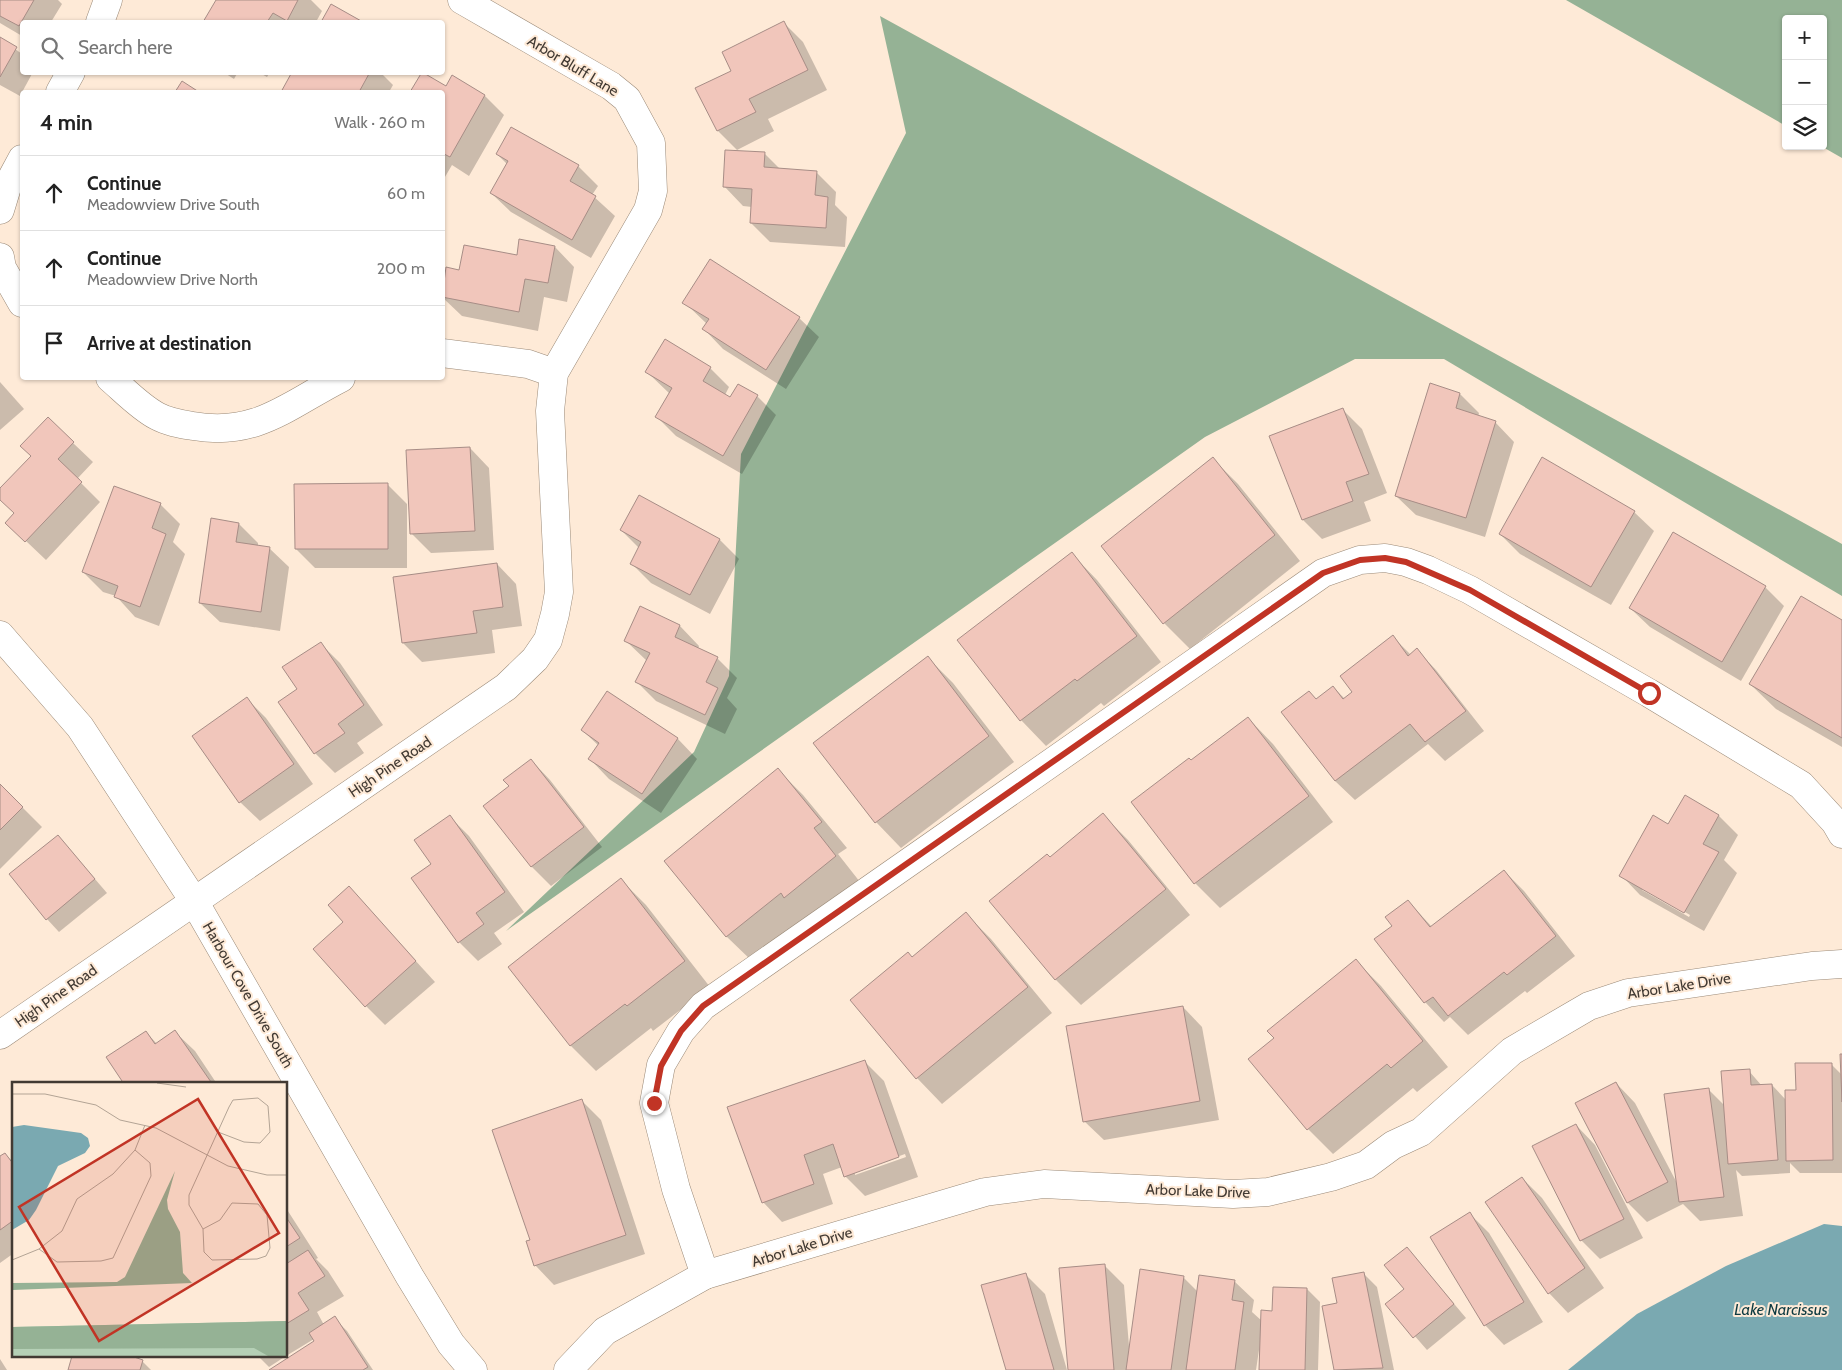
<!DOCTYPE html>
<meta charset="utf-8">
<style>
body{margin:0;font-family:Cabin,sans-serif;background:#f2f2f2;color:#222}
.controls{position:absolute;right:15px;top:15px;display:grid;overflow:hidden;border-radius:5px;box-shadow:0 1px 4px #0004}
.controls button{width:45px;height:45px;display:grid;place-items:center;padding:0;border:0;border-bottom:1px solid #e0e0e0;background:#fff;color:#222;font:25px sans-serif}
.stop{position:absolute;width:15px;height:15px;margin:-11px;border:4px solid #c13425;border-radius:50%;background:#fff}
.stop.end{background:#c13425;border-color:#fff;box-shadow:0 1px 5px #0008}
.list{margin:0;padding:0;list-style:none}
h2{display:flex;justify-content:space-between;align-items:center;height:65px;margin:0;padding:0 20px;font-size:21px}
h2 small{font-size:16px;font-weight:400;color:#767676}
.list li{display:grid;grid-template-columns:32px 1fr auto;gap:15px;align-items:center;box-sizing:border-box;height:75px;padding:0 20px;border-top:1px solid #e0e0e0}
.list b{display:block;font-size:19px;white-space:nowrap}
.list p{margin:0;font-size:16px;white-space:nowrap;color:#767676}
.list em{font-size:16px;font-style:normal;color:#767676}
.icon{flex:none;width:28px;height:28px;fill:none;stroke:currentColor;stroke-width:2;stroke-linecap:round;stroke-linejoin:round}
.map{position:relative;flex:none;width:1842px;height:1370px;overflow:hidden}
.search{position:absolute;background:#fff;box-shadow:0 1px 4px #0004;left:20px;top:20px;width:425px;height:55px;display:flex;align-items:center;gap:12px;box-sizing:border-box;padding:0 18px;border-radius:5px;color:#767676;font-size:19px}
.panel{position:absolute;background:#fff;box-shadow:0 1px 4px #0004;left:20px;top:90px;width:425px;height:290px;border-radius:5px}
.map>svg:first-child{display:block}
.forest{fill:#95b295}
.water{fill:#7aa9b1}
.shadow{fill:#0003;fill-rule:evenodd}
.building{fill:#f1c6bb;stroke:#a78d86}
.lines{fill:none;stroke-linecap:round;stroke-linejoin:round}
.minor-casing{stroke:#9b8a78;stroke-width:29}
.minor{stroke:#fff;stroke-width:28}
.route{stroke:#c13425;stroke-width:6}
.labels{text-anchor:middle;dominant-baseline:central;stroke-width:4;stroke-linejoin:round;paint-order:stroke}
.street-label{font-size:15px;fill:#423a33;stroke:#feead7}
.water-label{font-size:16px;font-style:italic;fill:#0d3a41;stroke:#feead7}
.inset-road{fill:none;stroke:#b3a495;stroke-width:1}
.view{fill:#c13425;fill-opacity:0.15;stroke:#c13425;stroke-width:2.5}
.inset-edge{fill:none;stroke:#423a33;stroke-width:2.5}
</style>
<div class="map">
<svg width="1842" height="1370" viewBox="0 0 1842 1370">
<rect width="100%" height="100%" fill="#feead7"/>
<!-- forest -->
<g class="forest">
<path d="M1566,0H1842V158L1821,146H1823V19H1786V126Z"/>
<path d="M880,16L1842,544V596L1444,359H1355L1205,437L506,931L694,752L729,676L741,454L906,133Z"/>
</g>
<!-- water -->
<path class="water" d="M1824,1224L1842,1226V1370H1568L1637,1314L1726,1266Z"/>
<!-- shadow -->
<g class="shadow">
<path d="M0,0H58L62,4L51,22H22V36L0,23Z"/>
<path d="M217,0H311L322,11L316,22H205Z"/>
<path d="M332,6L361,22H322Z"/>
<path d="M784,23L803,42L827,90L768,119L774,131L737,150L718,131L733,71Z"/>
<path d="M0,38L22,54V72H33L20,96L0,85Z"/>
<path d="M223,72H238L234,79Z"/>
<path d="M258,72H270L267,77Z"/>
<path d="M294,72H380L393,85L389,92H282Z"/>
<path d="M422,74L446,88L485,96L504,115L469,176L452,165L442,182V92H412Z"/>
<path d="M497,154L578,166L598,186L592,195L615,216L591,258L511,212L491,193L507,164Z"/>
<path d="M765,154L781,170L816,172L836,192L835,205L847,217L845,247L770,242L751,223L752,207L743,206L724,186Z"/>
<path d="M555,247L574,267L567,302L544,297L538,331L462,316L442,297L460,271Z"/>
<path d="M684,302L799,318L819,337L786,389L723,349L704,329L707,324Z"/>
<path d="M710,368L729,387L725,395L731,399L757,396L776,415L742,474L676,436L657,417L670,394L647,372Z"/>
<path d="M0,382L24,409L0,430Z"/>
<path d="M1460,394L1479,413L1478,417L1495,422L1514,442L1485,537L1416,515L1396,496Z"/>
<path d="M1343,410L1362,429L1387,493L1364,502L1371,521L1322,539L1303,520Z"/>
<path d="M73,443L93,462L77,479L100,502L46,560L7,523L15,513L0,498V490Z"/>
<path d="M470,448L489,468L494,550L431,553L412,534Z"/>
<path d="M1212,458L1238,484L1300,561L1190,649L1164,623L1103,546Z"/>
<path d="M387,484L407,504V568H315L296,549Z"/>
<path d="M639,497L720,540L739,559L710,614L651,583L631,563L639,548L621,530Z"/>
<path d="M160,504L180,524L173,542L185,554L159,626L135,617L116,596L103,592L83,572Z"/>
<path d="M1634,512L1654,531L1611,605L1520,554L1500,534Z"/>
<path d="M239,524L258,543V546L269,548L289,567L280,631L220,622L200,603Z"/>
<path d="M1072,554L1097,580L1161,662L1104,706L1101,703L1046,746L1021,720L959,641Z"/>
<path d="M497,564L516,584L522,626L492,630L495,653L422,662L403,643Z"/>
<path d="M1765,587L1784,606L1741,681L1650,627L1630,608Z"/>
<path d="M641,608L680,626L699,646L698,649L717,658L737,678L727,698L737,709L725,734L656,701L637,682L647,661L625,640Z"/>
<path d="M1842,621V747L1776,709L1750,684Z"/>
<path d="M1393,637L1411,655L1417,650L1436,670L1484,731L1445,761L1428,744L1355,800L1335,781L1317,700L1333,687L1345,699L1354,692Z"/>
<path d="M320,643L340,663L383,725L357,743L364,753L335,773L315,753L299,689Z"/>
<path d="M928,658L953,683L1014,762L901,848L876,822Z"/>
<path d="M607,693L678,739L697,759L661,813L609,779L590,759L599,746L582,730Z"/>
<path d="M247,699L266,718L313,784L260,821L240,802Z"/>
<path d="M1248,718L1273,744L1333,822L1220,908L1195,883L1191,762Z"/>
<path d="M531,760L550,780L602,847L551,886L532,867L485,806L511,787Z"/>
<path d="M778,770L803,795L847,848L838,854L860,882L753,962L727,937L666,861Z"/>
<path d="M0,785L42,827L0,869Z"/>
<path d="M1686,797L1719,816L1738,835L1724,860L1737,873L1704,931L1640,895L1621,875L1669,826ZM1642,887L1690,915L1689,917L1642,890Z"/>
<path d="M1103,815L1128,840L1190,915L1081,1005L1056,980L991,901L1050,858Z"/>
<path d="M450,817L469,836L524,912L494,933L502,944L478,961L459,942L433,864Z"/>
<path d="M58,836L107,893L59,932L47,919Z"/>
<path d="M1504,871L1524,891L1575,956L1527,993L1525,991L1468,1035L1450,1017L1444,1022L1425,1002L1376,940L1394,926L1408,901L1432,927Z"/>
<path d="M621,880L646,905L710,987L653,1031L651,1028L596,1071L571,1046L509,967Z"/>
<path d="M349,888L435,982L385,1025L366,1006L345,922Z"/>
<path d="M966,914L991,939L1052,1013L942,1104L917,1078L852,1000L912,958Z"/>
<path d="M1356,961L1381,986L1448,1067L1417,1092L1413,1088L1333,1154L1308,1129L1275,1038Z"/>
<path d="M1183,1007L1202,1027L1219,1120L1104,1140L1084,1121Z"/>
<path d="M146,1032L157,1044L175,1032L195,1051L217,1084H125Z"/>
<path d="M864,1061L884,1081L918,1177L865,1196L845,1176L842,1167L823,1174L833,1204L782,1222L763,1202ZM905,1154L906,1157L855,1175V1172Z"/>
<path d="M1831,1064L1842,1075V1173H1800L1790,1163V1173L1742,1176L1736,1170L1743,1216L1700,1221L1683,1204L1647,1222L1628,1203L1616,1083L1635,1103L1678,1185L1709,1090L1725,1106L1749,1071L1762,1086L1772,1085L1786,1100Z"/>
<path d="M582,1101L601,1120L645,1254L554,1285L535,1265L531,1240Z"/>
<path d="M1576,1125L1595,1145L1643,1238L1600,1259L1581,1240Z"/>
<path d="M5,1154L14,1163V1253L0,1263V1157Z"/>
<path d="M1522,1178L1542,1198L1604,1288L1568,1313L1549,1293Z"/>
<path d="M286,1208L318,1258L316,1259L328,1271L344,1296L317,1312L324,1325L334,1318L347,1331L373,1370H271L315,1342L314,1339L286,1356Z"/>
<path d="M1470,1214L1489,1233L1543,1322L1504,1345L1485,1325Z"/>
<path d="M1407,1248L1466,1318L1427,1350L1387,1304L1406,1289Z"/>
<path d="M1104,1265L1124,1285L1129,1346L1183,1277L1198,1292L1234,1281L1254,1300L1252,1312L1262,1321L1307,1289L1320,1302L1318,1370H1261L1259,1350L1256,1370H1069Z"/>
<path d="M1025,1274L1045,1294L1067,1370H1007Z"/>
<path d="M1364,1274L1377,1287L1394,1370H1336L1323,1307L1339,1304Z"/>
<path d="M258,1356H286L269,1367Z"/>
<path d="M0,1359L7,1370H0Z"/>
<path d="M142,1361L151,1370H69Z"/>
</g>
<!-- building -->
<g class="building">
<path d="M0,0H34L19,26L0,16Z"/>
<path d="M216,0H298L287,21L273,13L267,22H203Z"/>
<path d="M331,4L363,22H321Z"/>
<path d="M784,21L808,70L749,99L756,112L717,131L695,88L731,71L722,52Z"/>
<path d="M0,37L17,47L0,77Z"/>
<path d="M292,72H370L359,92H281Z"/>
<path d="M422,72L446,86L452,75L485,95L450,157L442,153V92H410Z"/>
<path d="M182,81L199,92H175Z"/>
<path d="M511,127L579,165L570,181L596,196L572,240L490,193L508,161L496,154Z"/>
<path d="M725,150L765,152L764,167L817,171L815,195L828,197L826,228L750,223L752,189L723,187Z"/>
<path d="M519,239L555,246L548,283L525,279L519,312L442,297L446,267L459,270L464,245L517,255Z"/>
<path d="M710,259L800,317L766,370L702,329L709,319L682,303Z"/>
<path d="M665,339L711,367L703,381L730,397L738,384L758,395L723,456L655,417L672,388L645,372Z"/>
<path d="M1430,383L1460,393L1456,408L1496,421L1466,518L1395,496Z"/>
<path d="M1343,408L1369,474L1346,482L1353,501L1302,520L1269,436Z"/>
<path d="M48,417L74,442L58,459L82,482L25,542L5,523L14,513L0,500V488L31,456L20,446Z"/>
<path d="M470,447L475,531L410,534L406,450Z"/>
<path d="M1213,457L1275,535L1163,624L1101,546Z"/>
<path d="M1542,457L1635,511L1591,587L1499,534Z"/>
<path d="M388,483V549H295L294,484Z"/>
<path d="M114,486L161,503L152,528L166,534L140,607L114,597L118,586L82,572Z"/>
<path d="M639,495L720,539L690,595L630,564L641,542L620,530Z"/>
<path d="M211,518L239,523L236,542L270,547L261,612L199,603Z"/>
<path d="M1673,532L1766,586L1722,662L1629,608Z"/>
<path d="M1072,552L1137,636L1077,681L1075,679L1020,721L957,640Z"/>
<path d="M497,563L503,607L473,611L477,633L402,643L393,577Z"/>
<path d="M1801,596L1842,620V738L1749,684Z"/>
<path d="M640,606L680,625L675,637L718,657L706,682L718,688L705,715L635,682L650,653L624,641Z"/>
<path d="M1393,635L1408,656L1417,648L1466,711L1425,742L1410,724L1335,781L1281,712L1309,691L1316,699L1333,686L1343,699L1352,692L1340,676Z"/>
<path d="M321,642L364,705L338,724L345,733L314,754L278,702L297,689L282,667Z"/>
<path d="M928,656L989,736L875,823L813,743Z"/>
<path d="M607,691L678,738L642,794L588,759L599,743L581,730Z"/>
<path d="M247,697L294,764L239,803L192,736Z"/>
<path d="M1248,717L1309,796L1194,884L1131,802L1189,758L1191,760Z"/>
<path d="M531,759L584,827L531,867L483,806L509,786L503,780Z"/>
<path d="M778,768L822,822L814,828L836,856L784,898L781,893L726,937L664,861Z"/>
<path d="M0,784L23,807L0,830Z"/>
<path d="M1685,795L1719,815L1703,844L1719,852L1684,913L1619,876L1653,815L1668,824Z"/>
<path d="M1103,813L1166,889L1055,980L989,901L1047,854L1050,857Z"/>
<path d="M450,815L505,892L476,913L484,924L458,943L411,878L431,864L414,840Z"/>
<path d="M58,835L95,879L46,920L9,874Z"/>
<path d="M1504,870L1556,936L1507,975L1504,972L1448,1016L1433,997L1424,1003L1374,939L1392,926L1385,917L1408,900L1430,927Z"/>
<path d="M621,878L685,961L627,1006L625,1004L570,1046L508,967Z"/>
<path d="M349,886L416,961L365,1007L313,949L343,922L328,905Z"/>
<path d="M966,912L1028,987L916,1079L850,1000L908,952L912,957Z"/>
<path d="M1356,959L1423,1041L1391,1068L1387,1064L1307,1130L1248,1059L1274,1038L1267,1031Z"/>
<path d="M1183,1006L1200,1101L1083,1122L1066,1026Z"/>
<path d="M175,1030L211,1082L124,1084L106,1057L146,1031L155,1044Z"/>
<path d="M1840,1054H1842V1102Z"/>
<path d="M865,1060L899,1157L844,1177L833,1144L804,1155L814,1184L762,1203L727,1107Z"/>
<path d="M1795,1063H1832L1833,1160L1786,1161L1785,1090H1796Z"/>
<path d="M1750,1069L1751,1085L1772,1084L1778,1160L1728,1164L1721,1071Z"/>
<path d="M1616,1082L1668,1182L1627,1203L1575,1103Z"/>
<path d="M1709,1088L1724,1197L1679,1202L1664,1094Z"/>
<path d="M582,1099L626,1235L534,1266L526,1241L530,1240L492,1130Z"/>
<path d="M1576,1124L1624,1219L1580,1241L1532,1146Z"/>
<path d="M5,1153L14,1165V1220L0,1230V1156Z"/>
<path d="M1522,1177L1585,1268L1548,1294L1485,1202Z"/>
<path d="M1470,1212L1524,1302L1484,1326L1430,1237Z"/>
<path d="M286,1217L300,1238L286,1247Z"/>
<path d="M1407,1247L1454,1304L1413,1338L1385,1304L1404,1289L1384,1265Z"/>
<path d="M308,1250L325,1276L298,1293L309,1310L286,1324V1264Z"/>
<path d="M1105,1264L1114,1370H1068L1059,1268Z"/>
<path d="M1140,1269L1184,1276L1171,1370H1126Z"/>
<path d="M1364,1272L1383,1368L1334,1370L1322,1306L1337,1303L1332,1278Z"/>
<path d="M1026,1273L1054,1370H1006L981,1285Z"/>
<path d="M1199,1275L1235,1280L1232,1300L1244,1302L1235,1370H1186Z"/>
<path d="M1273,1287L1307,1288L1305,1370H1259L1261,1310L1272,1311Z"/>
<path d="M335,1316L368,1367L363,1370H269L314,1341L309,1333Z"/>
<path d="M72,1356H131L143,1360L140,1370H68Z"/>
</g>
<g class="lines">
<!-- minor casing -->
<g class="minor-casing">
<g id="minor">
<path d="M100,22L108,0"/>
<path d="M60,92L71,72"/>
<path d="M0,210L7,187L22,159"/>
<path d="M0,257L2,268L22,303"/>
<path d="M442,353L528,364L554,373"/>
<path d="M110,378C124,390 140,407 157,416C168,422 181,424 193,426C257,437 288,405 341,378"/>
<path d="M0,635L80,727L194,901L410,1277L451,1344L473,1370"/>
<path d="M0,1035L506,687L535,659L548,640L555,614L559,592L550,411L554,373L648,210L653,191L651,143L627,99L611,86L462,0"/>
<path d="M705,1275L676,1189L654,1103L661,1065L681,1031L703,1006L1323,573L1360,560L1385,558L1406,562L1428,570L1470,590L1649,693L1801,785L1835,822L1842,834"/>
<path d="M568,1370L605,1331L705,1275L985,1192L1044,1184L1233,1194L1268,1192L1331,1177L1366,1165L1393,1145L1421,1132L1512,1051L1589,1006L1628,993L1812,966L1842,964"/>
</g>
</g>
<!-- minor -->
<use href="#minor" class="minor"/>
</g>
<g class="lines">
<!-- route -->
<path class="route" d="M654,1103L661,1066L681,1031L703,1006L1323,573L1360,560L1385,558L1406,562L1470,590L1649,693"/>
</g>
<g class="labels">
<!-- street labels -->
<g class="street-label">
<text transform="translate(573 66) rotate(31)">Arbor Bluff Lane</text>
<text transform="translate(390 767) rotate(-34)">High Pine Road</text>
<text transform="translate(1679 986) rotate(-9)">Arbor Lake Drive</text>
<text transform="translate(248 995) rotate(60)">Harbour Cove Drive South</text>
<text transform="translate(56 996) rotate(-35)">High Pine Road</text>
<text transform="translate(1198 1191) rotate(2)">Arbor Lake Drive</text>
<text transform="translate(802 1247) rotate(-17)">Arbor Lake Drive</text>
</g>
<!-- water labels -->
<g class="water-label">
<text x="1781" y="1309">Lake Narcissus</text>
</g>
</g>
<!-- overview -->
<g transform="translate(12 1082)">
<rect width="275" height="275" fill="#feead7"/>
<path d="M275,239V274H0V245Z" fill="#b5d0b6"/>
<path d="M163,89L155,118L156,127L168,150L171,191L180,201L1,208V201L105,200L113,195ZM275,239V274H256L242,266L0,267V245Z" fill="#95b295"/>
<path d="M12,43L69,51L76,56L78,64L73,71L46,84L24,128L17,138L0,148V45Z" fill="#7aa9b1"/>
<path class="inset-road" d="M145,1L174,5M0,12H33L84,23L108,38L144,46L216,84L255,93H275M191,147L208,138L220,121L246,122L255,133L258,166L254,174L245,177L200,178L192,170L191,147L177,123V113L217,25L221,18L246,16L256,24L258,50L248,61L232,60L206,50M27,167L45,180L89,179L101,176L139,94L138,81L123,68M0,178L27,167L50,149L65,117L101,92L123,68L133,43"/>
<path class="view" d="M186,17L267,151L87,259L7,125Z"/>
<rect width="275" height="275" class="inset-edge"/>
</g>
</svg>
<div class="controls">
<button>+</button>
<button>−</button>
<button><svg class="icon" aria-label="layers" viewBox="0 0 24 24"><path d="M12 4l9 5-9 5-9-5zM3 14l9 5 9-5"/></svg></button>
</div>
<div class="stop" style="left:1649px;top:693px"></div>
<div class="stop end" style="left:654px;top:1103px"></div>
<div class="search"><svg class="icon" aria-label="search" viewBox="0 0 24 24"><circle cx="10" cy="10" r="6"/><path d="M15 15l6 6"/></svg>Search here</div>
<section class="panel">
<h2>4 min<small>Walk · 260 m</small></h2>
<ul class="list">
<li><svg class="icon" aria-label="ahead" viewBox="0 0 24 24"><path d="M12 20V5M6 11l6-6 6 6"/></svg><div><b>Continue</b><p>Meadowview Drive South</p></div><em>60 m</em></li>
<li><svg class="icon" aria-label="ahead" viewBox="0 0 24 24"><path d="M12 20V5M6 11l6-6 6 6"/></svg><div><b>Continue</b><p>Meadowview Drive North</p></div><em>200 m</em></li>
<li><svg class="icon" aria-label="arrive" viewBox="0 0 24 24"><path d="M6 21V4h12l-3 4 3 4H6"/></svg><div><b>Arrive at destination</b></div></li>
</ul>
</section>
</div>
